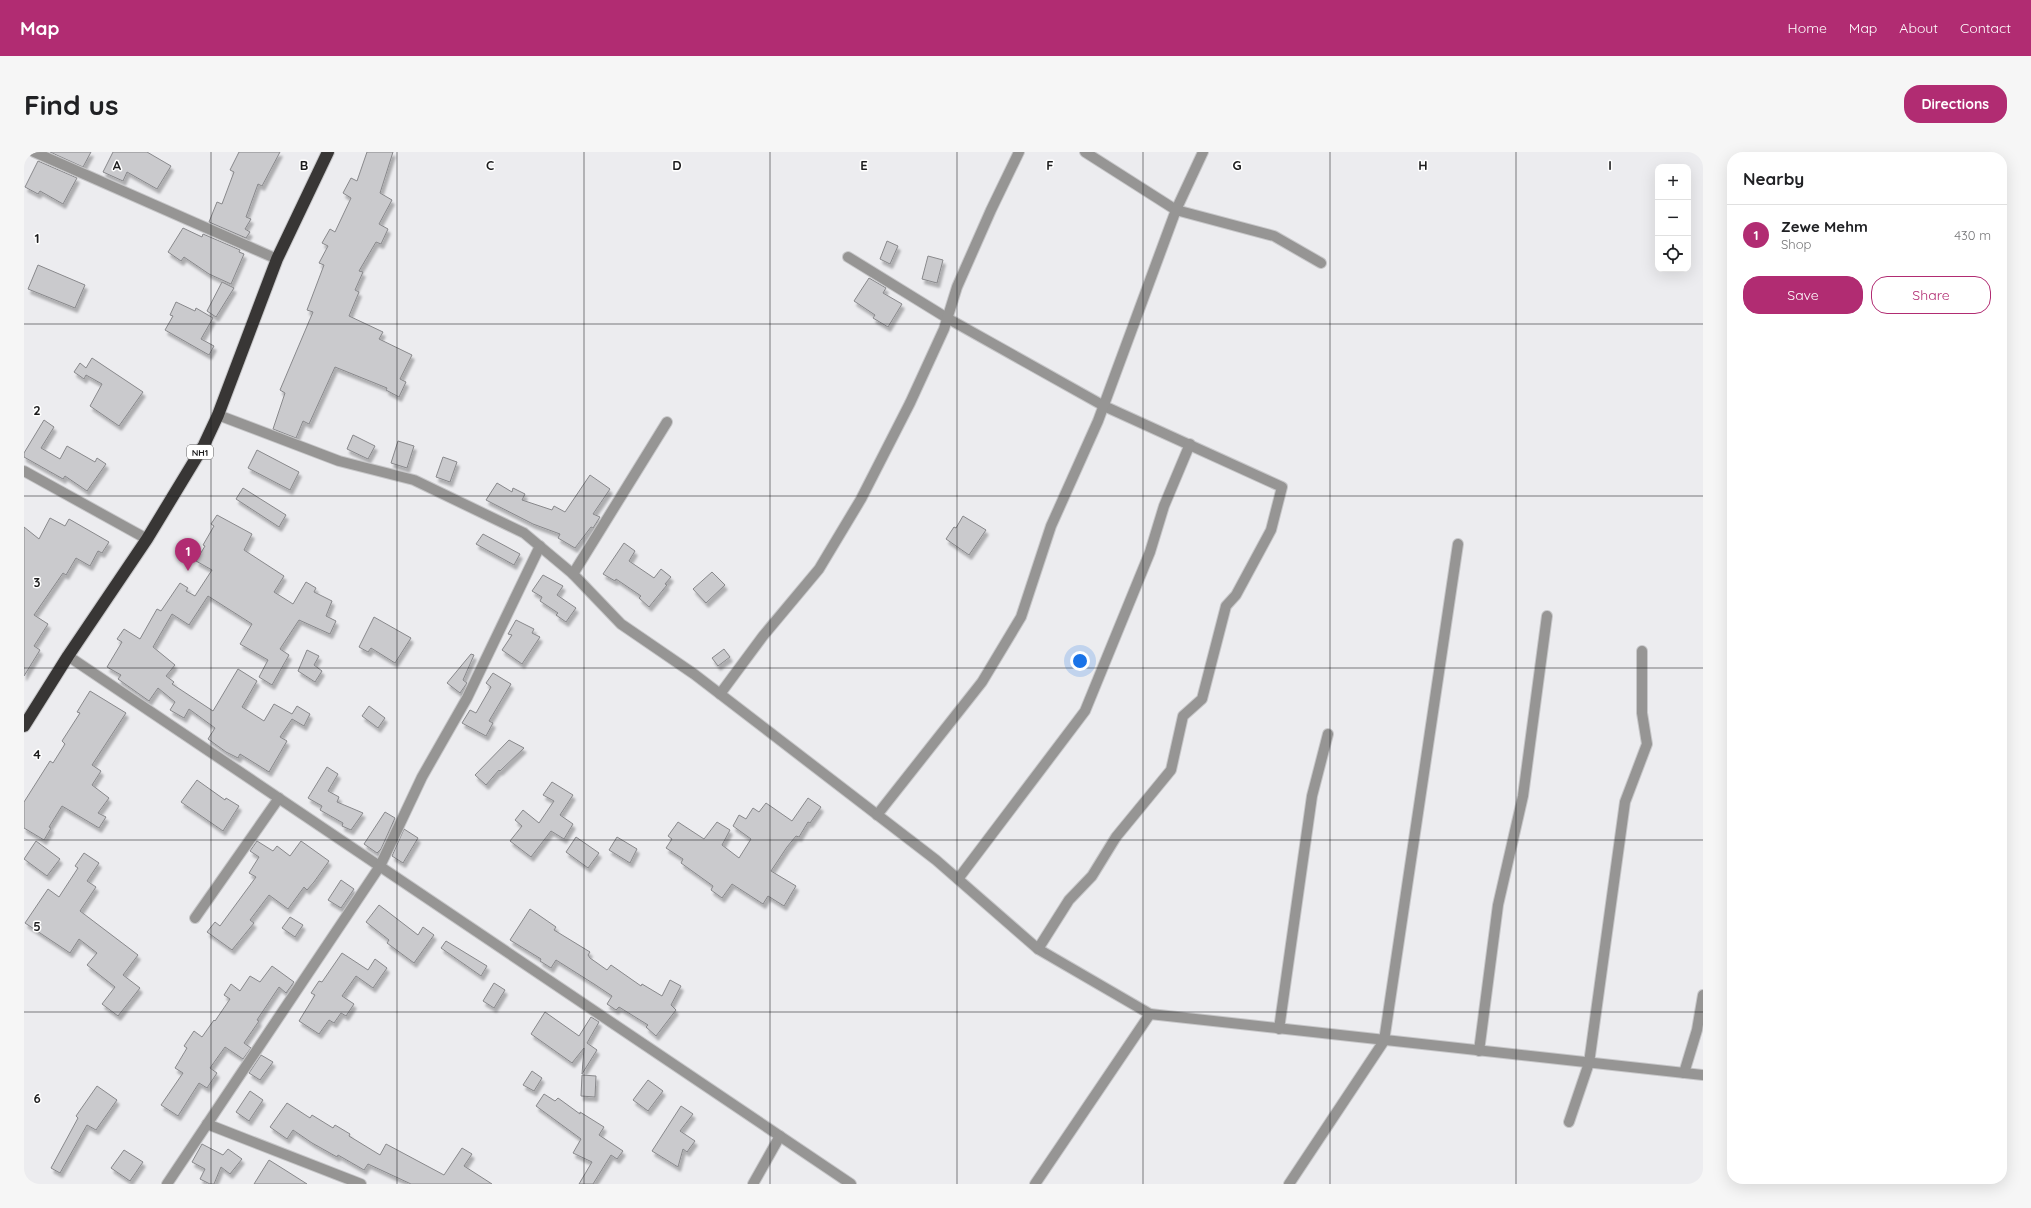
<!DOCTYPE html>
<meta charset="utf-8">
<style>
body{margin:0;font-family:Quicksand,sans-serif;background:#f6f6f6;color:#202124}
.controls{position:absolute;right:12px;top:12px;display:grid;overflow:hidden;border-radius:8px;box-shadow:0 4px 16px #0002}
.controls button{width:36px;height:36px;display:grid;place-items:center;padding:0;border:0;border-bottom:1px solid #e0e0e0;background:#fff;color:#202124;font:20px sans-serif}
.you{position:absolute;left:1056px;top:509px;width:14px;height:14px;margin:-10px;border:3px solid #fff;border-radius:50%;background:#1a73e8;box-shadow:0 0 0 6px #1a73e833}
.badge{display:grid;place-items:center;width:26px;height:26px;border-radius:50%;background:#b12c72;color:#fff;font-size:13px;font-weight:700}
.pin{position:absolute;translate:-50% -33px;filter:drop-shadow(0 1px 2px #0008)}
.pin::after{content:'';position:absolute;top:21px;width:14px;height:12px;background:inherit;clip-path:polygon(0 0,100% 0,50% 100%)}
.list{margin:0;padding:0;list-style:none}
h2{display:flex;justify-content:space-between;align-items:center;height:52px;margin:0;padding:0 16px;font-size:17px}
h2 small{font-size:13px;font-weight:400;color:#757577}
.list li{display:grid;grid-template-columns:26px 1fr auto;gap:12px;align-items:center;box-sizing:border-box;height:60px;padding:0 16px;border-top:1px solid #e0e0e0}
.list b{display:block;font-size:15px;white-space:nowrap}
.list p{margin:0;font-size:13px;white-space:nowrap;color:#757577}
.list em{font-size:13px;font-style:normal;color:#757577}
.actions{display:flex;gap:8px;padding:12px 16px}
.actions a{flex:1;padding:9px 0;border:1px solid #b12c72;border-radius:16px;text-align:center;font-size:14px;color:#b12c72}
.actions .main{background:#b12c72;color:#fff}
.icon{flex:none;width:22px;height:22px;fill:none;stroke:currentColor;stroke-width:2;stroke-linecap:round;stroke-linejoin:round}
.map{position:relative;flex:none;width:1679px;height:1032px;overflow:hidden;border-radius:16px}
header{display:flex;align-items:center;gap:24px;box-sizing:border-box;height:56px;padding:0 20px;background:#b12c72;color:#fff}
header strong{font-size:19px}
nav{display:flex;gap:22px;margin-inline-start:auto;font-size:14px}
.intro{display:flex;align-items:center;justify-content:space-between;box-sizing:border-box;height:96px;padding:0 24px}
h1{margin:0;font-size:28px}
.button{padding:10px 18px;border-radius:16px;background:#b12c72;color:#fff;font-size:14px;font-weight:700}
main{display:flex;gap:24px;padding:0 24px}
aside{flex:1;background:#fff;border-radius:16px;box-shadow:0 4px 16px #0002}
.map>svg:first-child{display:block}
.building{fill:#cacacd;stroke:#88888b;filter:url(#shadow)}
.lines{fill:none;stroke-linecap:round;stroke-linejoin:round}
.street-casing{stroke:#c7c7c9;stroke-width:12}
.highway-casing{stroke:#c7c7c9;stroke-width:14}
.street{stroke:#969594;stroke-width:10}
.highway{stroke:#383635;stroke-width:12}
.grid{fill:none;stroke:#1c1c1d;stroke-width:1;stroke-opacity:0.55}
.labels{text-anchor:middle;dominant-baseline:central;stroke-width:3;stroke-linejoin:round;paint-order:stroke}
.shield{fill:#fff;stroke:#606061;stroke-width:1}
.shield-label{font-size:9px;font-weight:bold;fill:#1c1c1d}
.grid-label{font-size:13px;text-anchor:middle;font-weight:bold;fill:#1c1c1d;stroke:#fff;stroke-width:3;stroke-linejoin:round;paint-order:stroke}
</style>
<header>
<strong>Map</strong>
<nav><a>Home</a><a>Map</a><a>About</a><a>Contact</a></nav>
</header>
<div class="intro"><h1>Find us</h1><a class="button">Directions</a></div>
<main>
<div class="map">
<svg width="1679" height="1032" viewBox="0 0 1679 1032">
<defs>
<filter id="shadow"><feDropShadow dx="2.5" dy="4.5" stdDeviation="1" flood-color="#0004"/></filter>
</defs>
<rect width="100%" height="100%" fill="#ececef"/>
<!-- building -->
<g class="building">
<path d="M26,0H67L59,15Z"/>
<path d="M89,0H123L147,14L133,37L103,20L99,29L79,20Z"/>
<path d="M215,0H256L238,34L234,32L222,65L227,67L221,77L226,80L222,86L185,70L193,50L198,52L210,20L206,18Z"/>
<path d="M343,0H369L356,41L368,48L355,72L364,77L357,92L352,90L335,119L339,120L331,138L335,140L325,164L359,180L355,187L388,203L376,227L382,230L375,245L362,238L363,236L311,215L285,272L279,269L272,286L249,277L261,241L256,238L289,160L283,158L300,113L295,111L304,94L298,91L306,77L311,80L327,46L319,41L327,26L333,29Z"/>
<path d="M14,9L53,26L39,52L16,39L14,42L1,35Z"/>
<path d="M159,76L178,85L179,82L216,98L215,100L220,102L207,132L185,122L160,105L157,109L144,100Z"/>
<path d="M863,89L874,94L866,112L856,107Z"/>
<path d="M904,104L919,108L913,131L898,127Z"/>
<path d="M14,113L61,133L51,156L4,137Z"/>
<path d="M845,126L862,136L859,141L878,152L864,175L849,166L851,163L830,149Z"/>
<path d="M198,130L210,136L192,165L183,159Z"/>
<path d="M152,150L171,159L172,156L189,166L177,187L190,194L185,203L141,178L149,164L146,163Z"/>
<path d="M68,206L119,240L95,274L66,254L78,232L62,223L60,227L50,220L56,211L62,216Z"/>
<path d="M20,268L30,275L17,296L36,307L43,294L71,310L73,306L82,312L63,339L41,324L39,327L0,305V301Z"/>
<path d="M329,283L351,294L344,307L323,297Z"/>
<path d="M374,289L390,294L383,316L367,311Z"/>
<path d="M233,298L275,320L266,338L224,316Z"/>
<path d="M419,305L433,310L426,330L412,325Z"/>
<path d="M566,323L586,337L569,362L576,365L569,376L567,375L551,396L534,386L536,382L509,372L462,348L473,331L488,340L489,336L501,342L498,348L528,358L530,354L541,360Z"/>
<path d="M219,336L262,363L255,375L212,347Z"/>
<path d="M193,363L228,382L220,398L260,424L250,440L269,452L282,430L292,436L290,440L308,449L302,464L312,469L306,482L275,468L256,497L265,503L248,533L235,525L244,508L216,492L228,472L184,444L165,473L148,462L129,495L151,513L142,524L150,530L148,532L189,559L214,517L233,529L218,555L240,569L250,552L268,562L273,554L286,562L280,574L268,567L256,585L263,589L245,620L216,602L214,606L202,600L184,587L191,576L165,557L160,566L146,558L151,550L134,536L125,549L94,527L97,523L83,515L98,490L93,487L100,477L116,487L133,457L137,459L156,431L164,436L162,439L171,444L188,418L172,409L181,394L179,393L190,374L187,372Z"/>
<path d="M939,364L962,378L945,403L922,387L930,375L932,376Z"/>
<path d="M26,366L41,374L45,367L85,390L78,401L74,399L66,414L52,406L42,423L39,421L10,463L24,472L10,494L16,498L0,524V375L15,387Z"/>
<path d="M459,382L496,402L490,413L452,392Z"/>
<path d="M600,391L611,399L605,409L630,426L637,417L647,425L641,432L643,433L625,455L615,446L617,444L592,427L591,429L579,422Z"/>
<path d="M688,420L701,433L682,451L669,437Z"/>
<path d="M519,423L539,434L533,443L552,456L542,470L532,463L534,461L516,449L518,445L508,439Z"/>
<path d="M350,465L387,486L371,511L347,496L344,500L335,495Z"/>
<path d="M492,468L510,477L508,481L516,485L498,512L478,498L488,483L484,482Z"/>
<path d="M700,497L706,505L694,514L688,506Z"/>
<path d="M283,498L295,504L290,513L298,519L291,530L274,519Z"/>
<path d="M447,502L450,503L439,528L443,531L436,541L423,531Z"/>
<path d="M469,521L487,532L465,569L469,571L462,584L438,571L446,558L452,561L467,535L462,531Z"/>
<path d="M66,539L102,561L68,613L77,619L68,633L85,646L74,661L82,665L75,676L38,654L25,675L27,676L20,688L0,676V650L26,609L29,611L41,592L38,589L56,561L53,560Z"/>
<path d="M345,554L361,566L354,576L338,564Z"/>
<path d="M485,588L500,596L476,619L475,618L462,633L451,623Z"/>
<path d="M303,615L314,622L304,639L315,645L313,650L339,661L327,678L318,674L319,671L296,658L298,654L284,646Z"/>
<path d="M173,628L201,648L202,646L215,654L199,679L157,650Z"/>
<path d="M528,630L549,643L536,663L549,672L540,687L527,679L507,705L486,689L498,674L491,668L499,658L515,671L530,649L519,643Z"/>
<path d="M784,646L797,655L786,671L784,670L775,685L772,684L763,695L747,719L772,734L760,754L744,744L739,752L708,732L698,746L687,738L689,734L657,711L659,707L642,696L648,687L644,684L654,670L680,687L693,670L706,678L698,693L715,706L727,687L709,674L715,663L722,667L729,656L735,660L742,651L768,669Z"/>
<path d="M361,660L371,666L357,697L353,701L340,692Z"/>
<path d="M380,677L394,686L379,711L368,704Z"/>
<path d="M552,685L575,701L564,716L542,700Z"/>
<path d="M593,685L613,697L606,711L585,698Z"/>
<path d="M12,689L36,707L23,724L0,707Z"/>
<path d="M233,689L249,699L253,694L266,704L277,689L305,709L290,730L283,738L280,735L264,757L245,743L226,768L230,771L208,798L183,780L191,770L196,774L232,725L225,721L235,705L226,699Z"/>
<path d="M60,701L75,711L63,729L72,735L56,759L114,803L99,823L116,836L94,864L78,852L91,835L63,813L73,801L55,787L46,801L1,771L24,737L35,745L54,716L51,714Z"/>
<path d="M317,728L330,737L317,756L304,748Z"/>
<path d="M355,753L394,783L399,775L410,783L390,811L363,791L365,788L342,770Z"/>
<path d="M506,757L532,775L530,778L566,800L564,803L566,806L583,818L587,813L617,834L618,832L638,844L646,828L657,834L647,853L652,858L632,884L622,875L624,873L595,855L592,858L583,852L588,844L570,832L532,808L527,816L516,809L517,807L486,788Z"/>
<path d="M266,765L279,773L271,785L258,776Z"/>
<path d="M422,789L463,814L457,824L417,796Z"/>
<path d="M318,801L344,818L351,807L363,816L349,836L332,824L318,844L330,852L322,864L317,861L310,871L305,868L295,882L275,869L291,843L287,841L295,829L298,830Z"/>
<path d="M248,814L270,830L262,841L255,835L233,868L235,869L222,888L220,891L227,896L219,907L201,895L186,916L193,921L183,936L175,931L154,964L137,953L159,921L151,916L163,896L160,894L170,879L178,885L190,868L191,869L206,847L200,843L207,832L216,839L226,824L236,830Z"/>
<path d="M470,831L481,838L470,856L459,849Z"/>
<path d="M521,860L555,884L567,865L575,870L563,891L573,898L558,922L560,896L548,911L507,882Z"/>
<path d="M237,903L249,910L236,928L225,921Z"/>
<path d="M508,919L518,926L510,939L499,933Z"/>
<path d="M558,923L572,924L571,945L557,944Z"/>
<path d="M624,928L639,939L624,959L609,948Z"/>
<path d="M73,934L93,948L72,978L63,973L36,1021L27,1016L54,966L52,964Z"/>
<path d="M226,939L239,948L225,969L212,960Z"/>
<path d="M520,942L531,949L534,946L556,962V960L580,975L575,983L599,999L593,1007L587,1003L569,1032H555L568,1010L549,1001L557,987L512,954Z"/>
<path d="M263,951L286,966L288,963L309,976L311,973L326,982L325,984L356,1003L362,992L420,1023L438,996L448,1002L440,1014L468,1032H387L344,1012L340,1018L314,1003L313,1005L288,991L269,978L263,987L246,975Z"/>
<path d="M657,954L669,962L656,979L671,989L663,1000L659,997L654,1015L628,999Z"/>
<path d="M178,992L199,1003L204,997L218,1007L206,1022L197,1015L190,1032H186L176,1027L181,1017L168,1010Z"/>
<path d="M100,998L119,1010L106,1029L87,1016Z"/>
<path d="M245,1008L261,1018L283,1032H230Z"/>
</g>
<g class="lines">
<!-- street casing -->
<g class="street-casing">
<g id="street">
<path d="M10,0L253,107"/>
<path d="M1061,0L1152,58L1250,84L1297,111"/>
<path d="M824,105L923,166L1080,254L1258,335L1247,378L1212,443L1202,454L1178,547L1159,564L1147,618L1092,685L1068,724L1045,748L1014,797"/>
<path d="M194,263L315,309L390,328L500,381L549,422L597,472L670,522L912,708L1014,797L1126,862L1679,923"/>
<path d="M0,319L123,387"/>
<path d="M549,422L643,270"/>
<path d="M44,504L827,1032"/>
<path d="M696,542L739,484L795,417L837,347L886,251L920,177L933,135L967,58L995,0"/>
<path d="M853,663L958,530L997,465L1027,374L1074,269L1152,58L1179,0"/>
<path d="M934,727L1061,559L1126,400L1140,354L1166,292"/>
<path d="M171,766L255,646"/>
<path d="M1255,877L1288,644L1304,582"/>
<path d="M1455,899L1474,753L1499,644L1523,464"/>
<path d="M1660,921L1673,878L1679,843"/>
<path d="M1545,970L1565,911L1601,650L1623,592L1618,561V499"/>
<path d="M183,972L337,1032"/>
<path d="M143,1032L356,714L398,625L443,546L516,394"/>
<path d="M729,1032L756,984"/>
<path d="M1011,1032L1126,862"/>
<path d="M1265,1032L1360,889L1434,392"/>
</g>
</g>
<!-- highway casing -->
<g class="highway-casing">
<path id="highway" d="M0,574L44,504L123,387L180,293L194,263L253,107L304,0"/>
</g>
<!-- street -->
<use href="#street" class="street"/>
<!-- highway -->
<use href="#highway" class="highway"/>
</g>
<!-- grid -->
<path class="grid" d="M187,0V1032M373,0V1032M560,0V1032M746,0V1032M933,0V1032M1119,0V1032M1306,0V1032M1492,0V1032M0,172H1679M0,344H1679M0,516H1679M0,688H1679M0,860H1679"/>
<g class="labels">
<!-- shield labels -->
<rect class="shield" x="163" y="293" width="26" height="14" rx="3"/>
<g class="shield-label">
<text x="176" y="300">NH1</text>
</g>
</g>
<g class="grid-label">
<text x="93" y="18">A</text>
<text x="280" y="18">B</text>
<text x="466" y="18">C</text>
<text x="653" y="18">D</text>
<text x="840" y="18">E</text>
<text x="1026" y="18">F</text>
<text x="1213" y="18">G</text>
<text x="1399" y="18">H</text>
<text x="1586" y="18">I</text>
<text x="13" y="91">1</text>
<text x="13" y="263">2</text>
<text x="13" y="435">3</text>
<text x="13" y="607">4</text>
<text x="13" y="779">5</text>
<text x="13" y="951">6</text>
</g>
</svg>
<div class="controls">
<button>+</button>
<button>−</button>
<button><svg class="icon" aria-label="locate" viewBox="0 0 24 24"><circle cx="12" cy="12" r="6"/><path d="M12 2v4M12 18v4M2 12h4M18 12h4"/></svg></button>
</div>
<div class="you"></div>
<div class="pin badge" style="left:164px;top:419px">1</div>
</div>
<aside>
<h2>Nearby<small></small></h2>
<ul class="list">
<li><span class="badge">1</span><div><b>Zewe Mehm</b><p>Shop</p></div><em>430 m</em></li>
</ul>
<div class="actions"><a class="main">Save</a><a>Share</a></div>
</aside>
</main>
